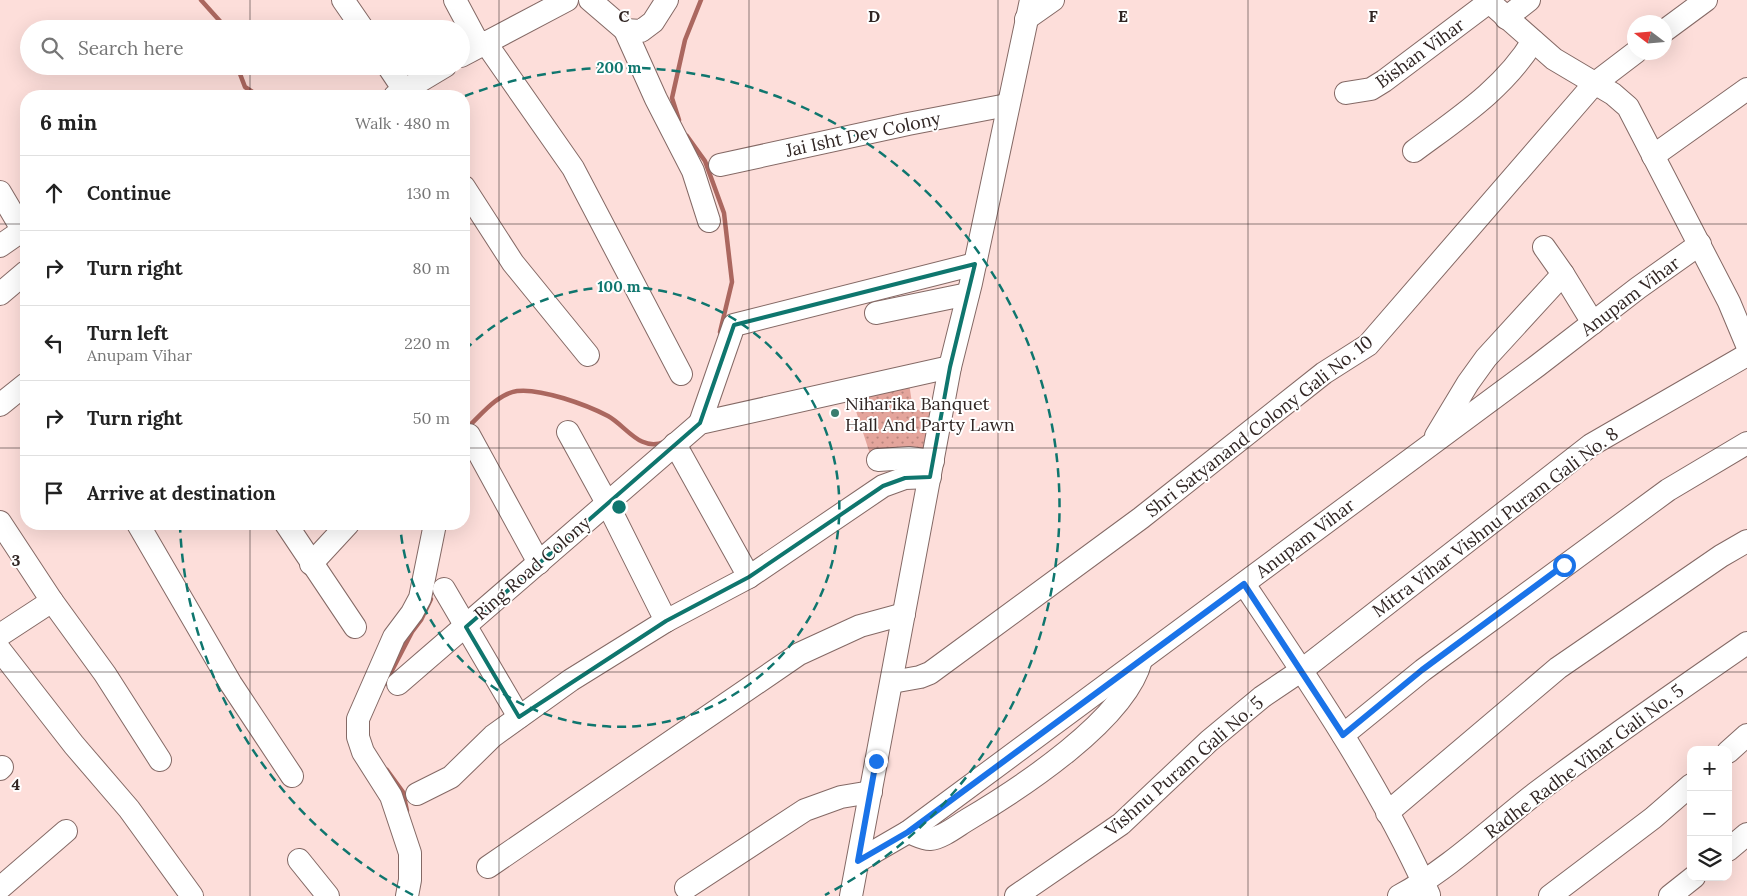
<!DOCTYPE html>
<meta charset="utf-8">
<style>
body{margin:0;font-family:Lora,serif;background:#f6f6f6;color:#222}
.controls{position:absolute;right:15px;bottom:15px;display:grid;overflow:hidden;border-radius:10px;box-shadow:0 5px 20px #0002}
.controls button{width:45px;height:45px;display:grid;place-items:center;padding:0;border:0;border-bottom:1px solid #e0e0e0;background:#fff;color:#222;font:25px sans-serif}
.compass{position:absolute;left:1627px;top:15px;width:45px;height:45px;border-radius:50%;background:#fff;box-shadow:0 5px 20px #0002;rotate:286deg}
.stop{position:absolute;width:15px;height:15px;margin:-11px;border:4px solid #1a73e8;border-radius:50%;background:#fff}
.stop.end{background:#1a73e8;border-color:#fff;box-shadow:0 1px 5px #0008}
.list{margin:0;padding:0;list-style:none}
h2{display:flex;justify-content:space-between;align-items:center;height:65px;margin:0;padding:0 20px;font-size:21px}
h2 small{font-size:16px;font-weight:400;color:#767676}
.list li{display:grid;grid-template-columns:32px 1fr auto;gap:15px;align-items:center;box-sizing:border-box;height:75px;padding:0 20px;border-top:1px solid #e0e0e0}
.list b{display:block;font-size:19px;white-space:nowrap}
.list p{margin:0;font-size:16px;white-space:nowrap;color:#767676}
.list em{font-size:16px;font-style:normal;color:#767676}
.icon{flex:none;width:28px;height:28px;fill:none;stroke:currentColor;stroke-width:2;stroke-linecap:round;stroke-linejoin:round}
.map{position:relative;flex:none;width:1747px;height:896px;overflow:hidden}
.search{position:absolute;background:#fff;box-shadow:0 5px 20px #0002;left:20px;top:20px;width:450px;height:55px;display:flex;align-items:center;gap:12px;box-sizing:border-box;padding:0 18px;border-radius:28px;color:#767676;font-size:19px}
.panel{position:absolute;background:#fff;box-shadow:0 5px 20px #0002;left:20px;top:90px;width:450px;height:440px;border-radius:20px}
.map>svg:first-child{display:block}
.grass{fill:url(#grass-dots)}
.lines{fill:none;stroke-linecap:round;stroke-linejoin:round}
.stream{stroke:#ab675f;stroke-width:4.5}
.minor-casing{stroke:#846965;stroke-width:24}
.minor{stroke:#fff;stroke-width:22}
.route{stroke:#1a73e8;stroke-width:6}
.marked{fill:none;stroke:#0f766e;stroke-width:4;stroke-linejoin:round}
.grid{fill:none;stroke:#312624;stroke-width:1;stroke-opacity:0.55}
.ring{fill:none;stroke:#0f766e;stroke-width:2.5;stroke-dasharray:9 6}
.poi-dot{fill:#3a7d6f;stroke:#fff;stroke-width:2}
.labels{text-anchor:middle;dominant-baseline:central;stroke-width:4;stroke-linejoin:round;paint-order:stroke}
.street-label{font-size:18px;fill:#312624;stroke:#fff}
.poi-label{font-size:18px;fill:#312624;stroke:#fff;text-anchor:start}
.grid-label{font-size:16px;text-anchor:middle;font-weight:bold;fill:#312624;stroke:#fff;stroke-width:4;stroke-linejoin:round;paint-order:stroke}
.centre{fill:#0f766e;stroke:#fff;stroke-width:2.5}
.ring-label{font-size:15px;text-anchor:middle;font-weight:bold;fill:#0f766e;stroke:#fff;stroke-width:4;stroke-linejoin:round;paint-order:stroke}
</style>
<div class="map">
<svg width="1747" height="896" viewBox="0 0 1747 896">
<defs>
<pattern id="grass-dots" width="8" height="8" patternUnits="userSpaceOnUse" patternTransform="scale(1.25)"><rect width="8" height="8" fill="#e4a59c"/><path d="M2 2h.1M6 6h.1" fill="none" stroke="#b9867f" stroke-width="1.8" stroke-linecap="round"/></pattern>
</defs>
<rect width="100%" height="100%" fill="#fddeda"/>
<!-- grass -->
<path class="grass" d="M909,383L913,410L932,409L924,455L870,454L854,405L862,403L859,393Z"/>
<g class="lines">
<!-- stream -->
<g class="stream">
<path d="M201,0L227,29"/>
<path d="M237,66L245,87L259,96"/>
<path d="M679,120L672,98L685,40L701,0"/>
<path d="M687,136L705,161L724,213L732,282L720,332"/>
<path d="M468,427C481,415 497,394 517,391C541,388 587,405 608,416C626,426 640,452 664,442"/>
<path d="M385,684L412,632L421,620L431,599"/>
<path d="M387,770L403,792L407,811"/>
</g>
<!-- minor casing -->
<g class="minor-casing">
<g id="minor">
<path d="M343,0L363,29"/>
<path d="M455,0L479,45"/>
<path d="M590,0L625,30L641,31L653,22L667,0"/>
<path d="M1487,0L1554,59L1613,94L1628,107L1729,302L1747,345"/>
<path d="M1506,18L1529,0"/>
<path d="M1026,19L1053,0"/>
<path d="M625,30L656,99L693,171L709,221"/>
<path d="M1664,31L1706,0"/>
<path d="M485,42L573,168L681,374"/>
<path d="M461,56L567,0"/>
<path d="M388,66L408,96"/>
<path d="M1346,93L1371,89L1384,81L1489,2"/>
<path d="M395,96L445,66"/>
<path d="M1414,151C1457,119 1504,89 1533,41"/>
<path d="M1653,156L1747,89"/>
<path d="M720,165L908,124L1007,105"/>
<path d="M464,187L513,263L588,355"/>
<path d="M0,192L26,236"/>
<path d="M0,246L23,230"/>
<path d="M1544,247L1563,274L1593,323"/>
<path d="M0,294L26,272"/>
<path d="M876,313L968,294"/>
<path d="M0,405L26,384"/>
<path d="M700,423L734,325L975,264"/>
<path d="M568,432L607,503L666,621"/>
<path d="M469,435L539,563"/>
<path d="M1436,436L1468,383L1486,358L1563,274"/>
<path d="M675,444L749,577"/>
<path d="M878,460L909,458L933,461"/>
<path d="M0,522L52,601L105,674L160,760"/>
<path d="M138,524L231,684L292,776"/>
<path d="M286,524L355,627"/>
<path d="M311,564L348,524"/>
<path d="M1244,584C1311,684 1380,785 1429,895"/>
<path d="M444,589L519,717"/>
<path d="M0,635L52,601"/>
<path d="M0,650L74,745L129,809L192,896"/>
<path d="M892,682L920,677L930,673L1141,518L1324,373L1368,345L1594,84L1636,52"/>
<path d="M398,684L700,423L950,367"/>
<path d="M1343,735L1423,670L1668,490L1747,443"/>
<path d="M1728,752L1747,735"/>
<path d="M0,769L2,767"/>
<path d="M417,794L451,777L493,736L571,680L666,621L749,577L883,486L905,478L930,477"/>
<path d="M1387,813L1558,668L1721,556L1747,541"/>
<path d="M908,832C915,834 922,839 930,839C942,838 957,826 967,820C1019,789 1126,720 1141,660"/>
<path d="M1728,850L1747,834"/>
<path d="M299,860L328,896"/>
<path d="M858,861L908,832L1537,366L1638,288L1700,244"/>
<path d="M488,867L799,654L860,626L904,614"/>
<path d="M0,888L66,831"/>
<path d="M686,888L805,810L841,797L871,792"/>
<path d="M407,896L410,880V853L391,796L363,752L358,737V719L394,637L412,613L420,598L435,524"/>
<path d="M851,896L950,367L971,283L1031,0"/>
<path d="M1016,896L1121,824L1209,741L1262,697L1302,670L1591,445L1747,355"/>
<path d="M1399,896C1449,869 1491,828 1536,793C1605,741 1676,692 1747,643"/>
<path d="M1550,896L1653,818L1691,785"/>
<path d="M1670,896L1694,877"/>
</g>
</g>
<!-- minor -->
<use href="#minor" class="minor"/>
</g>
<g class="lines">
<!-- route -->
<path class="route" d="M876,761L858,861L908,832L1244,584L1343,735L1422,670L1564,565"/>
</g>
<!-- marked area -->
<path class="marked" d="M975,264L950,367L930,477L905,478L883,486L749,577L666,621L519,717L466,627L700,423L734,325Z"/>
<!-- grid -->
<path class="grid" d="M250,0V29M499,0V896M749,0V896M998,0V896M1248,0V896M1497,0V896M250,66V96M0,224H26M464,224H1747M0,448H26M464,448H1747M250,524V896M0,672H1747"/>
<!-- distance rings -->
<g class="ring">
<path d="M465 350A220 220 0 1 1 400 524"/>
<path d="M413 895A439 439 0 0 1 180 526M465 96A439 439 0 0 1 825 895"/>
</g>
<!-- markers -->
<circle class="poi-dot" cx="835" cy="413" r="5"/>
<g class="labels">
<!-- street labels -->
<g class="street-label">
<text transform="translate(1420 53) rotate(-36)">Bishan Vihar</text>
<text transform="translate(863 134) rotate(-12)">Jai Isht Dev Colony</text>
<text transform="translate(1630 296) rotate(-37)">Anupam Vihar</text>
<text transform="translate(1259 426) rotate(-38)">Shri Satyanand Colony Gali No. 10</text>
<text transform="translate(1495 522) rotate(-37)">Mitra Vihar Vishnu Puram Gali No. 8</text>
<text transform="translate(1305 538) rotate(-37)">Anupam Vihar</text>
<text transform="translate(532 568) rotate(-41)">Ring Road Colony</text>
<text transform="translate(1584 761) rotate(-37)">Radhe Radhe Vihar Gali No. 5</text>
<text transform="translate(1184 766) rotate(-41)">Vishnu Puram Gali No. 5</text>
</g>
<!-- poi labels -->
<g class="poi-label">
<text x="845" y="403">Niharika Banquet<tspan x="845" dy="21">Hall And Party Lawn</tspan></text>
</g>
</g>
<g class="grid-label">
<text x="624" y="22">C</text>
<text x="874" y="22">D</text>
<text x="1123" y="22">E</text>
<text x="1373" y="22">F</text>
<text x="16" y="566">3</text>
<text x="16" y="790">4</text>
</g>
<circle cx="619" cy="507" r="8" class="centre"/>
<g class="ring-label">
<text x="619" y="73">200 m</text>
<text x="619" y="292">100 m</text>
</g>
</svg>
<div class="controls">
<button>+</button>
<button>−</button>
<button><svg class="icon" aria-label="layers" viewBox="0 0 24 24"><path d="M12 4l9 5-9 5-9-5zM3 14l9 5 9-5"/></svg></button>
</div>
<svg class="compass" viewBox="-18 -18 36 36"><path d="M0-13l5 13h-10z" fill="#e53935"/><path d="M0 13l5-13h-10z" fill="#767676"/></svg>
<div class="stop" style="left:1564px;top:565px"></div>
<div class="stop end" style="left:876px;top:761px"></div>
<div class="search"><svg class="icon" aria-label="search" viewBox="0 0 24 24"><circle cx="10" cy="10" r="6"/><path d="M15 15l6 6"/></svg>Search here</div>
<section class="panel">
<h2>6 min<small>Walk · 480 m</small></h2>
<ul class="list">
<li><svg class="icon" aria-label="ahead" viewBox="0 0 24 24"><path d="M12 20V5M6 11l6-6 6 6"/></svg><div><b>Continue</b></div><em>130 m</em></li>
<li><svg class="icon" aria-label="right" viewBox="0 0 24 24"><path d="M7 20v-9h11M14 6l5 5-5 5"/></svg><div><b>Turn right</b></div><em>80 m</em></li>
<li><svg class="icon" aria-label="left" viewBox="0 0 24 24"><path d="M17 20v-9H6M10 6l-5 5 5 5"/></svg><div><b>Turn left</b><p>Anupam Vihar</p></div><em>220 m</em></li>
<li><svg class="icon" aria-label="right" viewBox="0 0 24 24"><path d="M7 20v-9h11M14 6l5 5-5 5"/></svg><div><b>Turn right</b></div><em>50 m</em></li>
<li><svg class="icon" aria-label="arrive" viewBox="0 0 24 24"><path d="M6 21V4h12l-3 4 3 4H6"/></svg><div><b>Arrive at destination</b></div></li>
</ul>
</section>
</div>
